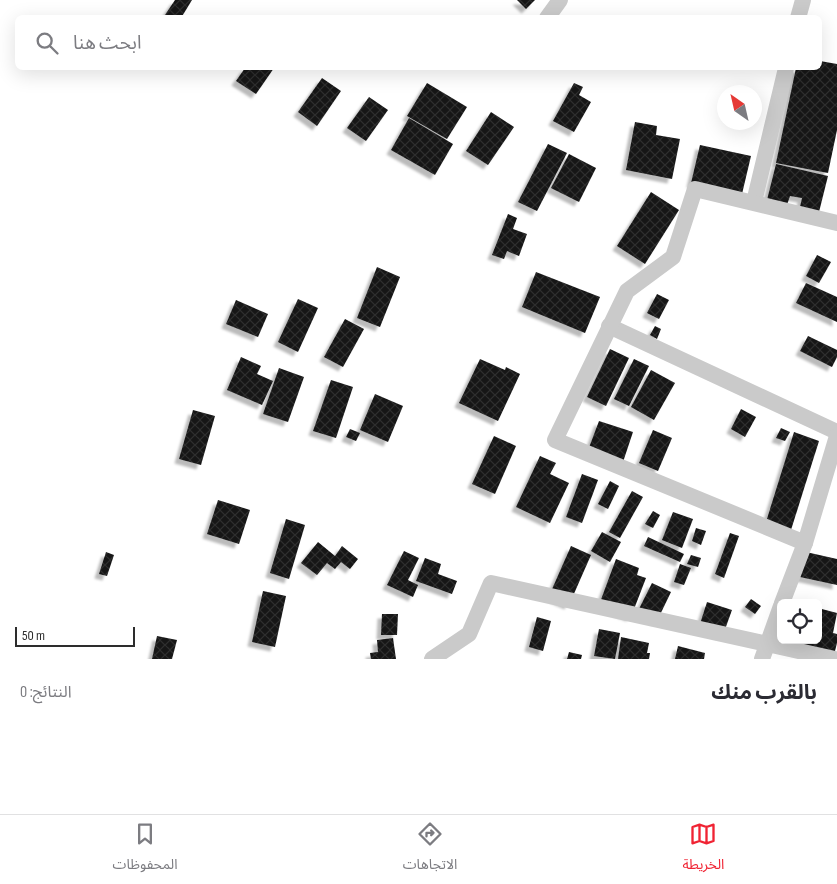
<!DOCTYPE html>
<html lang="ar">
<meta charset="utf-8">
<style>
body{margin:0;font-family:"Sofia Sans Condensed","Noto Sans Arabic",sans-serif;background:#f2f2f3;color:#2b2b33;direction:rtl}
.controls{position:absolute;right:15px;bottom:15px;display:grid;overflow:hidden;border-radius:8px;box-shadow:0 5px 20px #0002}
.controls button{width:45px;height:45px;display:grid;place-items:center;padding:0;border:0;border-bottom:1px solid #e1e1e2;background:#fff;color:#2b2b33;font:25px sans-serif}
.compass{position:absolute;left:717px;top:85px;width:45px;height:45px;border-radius:50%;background:#fff;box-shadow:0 5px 20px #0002;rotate:326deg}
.scale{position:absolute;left:15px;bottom:12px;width:120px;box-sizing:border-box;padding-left:5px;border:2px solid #2d2d2d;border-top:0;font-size:14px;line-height:18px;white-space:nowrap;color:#2d2d2d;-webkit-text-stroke:4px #fff;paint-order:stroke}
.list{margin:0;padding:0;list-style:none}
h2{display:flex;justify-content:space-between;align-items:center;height:65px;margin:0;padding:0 20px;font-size:21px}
h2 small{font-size:16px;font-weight:400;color:#7c7c81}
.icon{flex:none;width:28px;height:28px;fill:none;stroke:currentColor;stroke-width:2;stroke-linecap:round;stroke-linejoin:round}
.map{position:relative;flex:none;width:837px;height:659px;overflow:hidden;direction:ltr}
.search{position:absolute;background:#fff;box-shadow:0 5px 20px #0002;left:15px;right:15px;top:15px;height:55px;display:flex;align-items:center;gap:12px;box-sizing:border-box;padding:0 18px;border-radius:8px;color:#7c7c81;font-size:19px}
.sheet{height:155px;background:#fff}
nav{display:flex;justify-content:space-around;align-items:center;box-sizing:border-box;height:70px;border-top:1px solid #e1e1e2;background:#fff;font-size:14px;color:#7c7c81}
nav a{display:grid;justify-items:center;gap:2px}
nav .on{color:#f02333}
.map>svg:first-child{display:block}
.building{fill:url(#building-cross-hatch);filter:url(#shadow)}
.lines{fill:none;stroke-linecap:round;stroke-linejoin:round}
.street{stroke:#cacaca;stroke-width:16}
</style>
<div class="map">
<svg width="837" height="659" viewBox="0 0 837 659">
<defs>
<pattern id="building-cross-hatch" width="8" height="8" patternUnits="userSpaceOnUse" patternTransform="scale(1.25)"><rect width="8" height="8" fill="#141414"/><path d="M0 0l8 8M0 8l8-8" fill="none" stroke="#2e2e2e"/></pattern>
<filter id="shadow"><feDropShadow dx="-4.5" dy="4.5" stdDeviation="1" flood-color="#0004"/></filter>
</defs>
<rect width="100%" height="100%" fill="#fff"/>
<!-- building -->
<g class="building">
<path d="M175,0H192L181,18H163Z"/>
<path d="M517,0H535L526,9Z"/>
<path d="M820,61L837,64V130L828,173L776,163L796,68H820Z"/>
<path d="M245,68H274L256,94L236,81Z"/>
<path d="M322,78L341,91L317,126L298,112Z"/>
<path d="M427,83L467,107L447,139L407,116Z"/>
<path d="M574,83L583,87L579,95L591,102L574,132L553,121Z"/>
<path d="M369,97L388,110L366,141L347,128Z"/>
<path d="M491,112L514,127L488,165L466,151Z"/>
<path d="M409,118L453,144L435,175L391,150Z"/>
<path d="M635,122L657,126L656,135L680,139L672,179L626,170Z"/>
<path d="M548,144L567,153L537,211L518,202Z"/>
<path d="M700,145L751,156L742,194L691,183Z"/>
<path d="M569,154L596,168L579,202L551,188Z"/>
<path d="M776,164L828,176L819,212L800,207L802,198L790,196L787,205L767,200Z"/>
<path d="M651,192L679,210L645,264L617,246Z"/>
<path d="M508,214L517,218L513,229L527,234L519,256L507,251L504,259L492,255Z"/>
<path d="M817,255L831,262L819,283L806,276Z"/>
<path d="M377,267L400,277L380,327L357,318Z"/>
<path d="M536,272L600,297L585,333L522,307Z"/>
<path d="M806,283L837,297V322L796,303Z"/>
<path d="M657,294L669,300L659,319L647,313Z"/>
<path d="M298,299L318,308L298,352L278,342Z"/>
<path d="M236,300L268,314L258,337L226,324Z"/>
<path d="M345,319L364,329L343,367L324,357Z"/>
<path d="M655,326L661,329L657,339L650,335Z"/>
<path d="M808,336L837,350V357L832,367L800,351Z"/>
<path d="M610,349L629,358L606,406L587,397Z"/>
<path d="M241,357L261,366L257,374L273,381L262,405L227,390Z"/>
<path d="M480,359L505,370L506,367L520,374L498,421L459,403Z"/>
<path d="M634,359L649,366L629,406L614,399Z"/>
<path d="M279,368L304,377L288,422L263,414Z"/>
<path d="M651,370L675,383L654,420L631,407Z"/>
<path d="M331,380L353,387L336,438L313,431Z"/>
<path d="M375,394L403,406L388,442L360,430Z"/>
<path d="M741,409L756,417L745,437L731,429Z"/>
<path d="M193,410L215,416L201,465L179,459Z"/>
<path d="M599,421L633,432L622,465L587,453Z"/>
<path d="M781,428L790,432L785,441L776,438Z"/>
<path d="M350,429L360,433L356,441L346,437Z"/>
<path d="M653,430L672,438L658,471L639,463Z"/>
<path d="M794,432L819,441L791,530L766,522Z"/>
<path d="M494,436L516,446L495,494L472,484Z"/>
<path d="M540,456L556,463L550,474L569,483L550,523L516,507Z"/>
<path d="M582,474L598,480L582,523L566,517Z"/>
<path d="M610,481L619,486L608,509L598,504Z"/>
<path d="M632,491L643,497L620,538L609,532Z"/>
<path d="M218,500L250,510L239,544L207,534Z"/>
<path d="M653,511L660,515L653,528L645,524Z"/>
<path d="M673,512L693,519L682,548L662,540Z"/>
<path d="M286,519L305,525L289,579L270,573Z"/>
<path d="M696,528L706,531L701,545L692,541Z"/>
<path d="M602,532L621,542L610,562L591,551Z"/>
<path d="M730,533L739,536L724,578L715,574Z"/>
<path d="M648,537L684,554L680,562L644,546Z"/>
<path d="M318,542L335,556L342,546L358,559L350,569L341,562L335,569L327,563L317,575L301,563Z"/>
<path d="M571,546L591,555L569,605L549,596Z"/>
<path d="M404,551L419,558L408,580L418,585L413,597L387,585Z"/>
<path d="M106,552L114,555L107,576L99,574Z"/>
<path d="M806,552L837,559V585L800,577Z"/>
<path d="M691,555L701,558L698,567L687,564Z"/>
<path d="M425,558L441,564L438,574L457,581L452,594L416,581Z"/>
<path d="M616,559L639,568L637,575L646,578L631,617L599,605Z"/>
<path d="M680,564L691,568L684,585L674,582Z"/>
<path d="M652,583L671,592L657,621L638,611Z"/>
<path d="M263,591L286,596L275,647L252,642Z"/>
<path d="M751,599L761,606L755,614L745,607Z"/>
<path d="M707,602L732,610L723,635L699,627Z"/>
<path d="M818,608L837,613L833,633L837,634V643L833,659L786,640H818Z"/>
<path d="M382,614H398L397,635H381Z"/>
<path d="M537,617L551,621L543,651L529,647Z"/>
<path d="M599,629L620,633L615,659L594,656Z"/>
<path d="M157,636L177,640L172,659H152Z"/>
<path d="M621,637L649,643L647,653H650L649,659H618Z"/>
<path d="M393,638L396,659H371L370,653L378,652L377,640Z"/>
<path d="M678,646L705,653L704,659H675Z"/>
<path d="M569,652L582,655L581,659H567Z"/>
</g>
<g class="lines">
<!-- street -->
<g class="street">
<path d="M547,18L560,0"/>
<path d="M798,18L803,0"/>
<path d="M754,202L786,68"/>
<path d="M609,326L837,432"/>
<path d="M805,543L555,440L627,291L673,257L695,189L837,223"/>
<path d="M782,603L805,543L837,436"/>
<path d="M432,659L469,634L491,583L835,659"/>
<path d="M762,659L781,606"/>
</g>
</g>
</svg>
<div class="controls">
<button><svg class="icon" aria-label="locate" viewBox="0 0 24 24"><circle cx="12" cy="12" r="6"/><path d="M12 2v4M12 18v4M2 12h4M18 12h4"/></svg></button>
</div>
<svg class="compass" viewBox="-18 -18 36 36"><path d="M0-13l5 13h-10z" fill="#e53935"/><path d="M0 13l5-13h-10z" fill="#7c7c81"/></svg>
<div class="scale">50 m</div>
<div class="search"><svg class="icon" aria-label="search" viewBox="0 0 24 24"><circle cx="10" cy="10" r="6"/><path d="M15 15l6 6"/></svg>ابحث هنا</div>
</div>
<section class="sheet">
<h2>بالقرب منك<small>النتائج: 0</small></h2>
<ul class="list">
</ul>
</section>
<nav>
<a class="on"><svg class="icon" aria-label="map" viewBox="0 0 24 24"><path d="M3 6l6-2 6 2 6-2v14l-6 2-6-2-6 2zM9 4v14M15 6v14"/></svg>الخريطة</a>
<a><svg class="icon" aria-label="directions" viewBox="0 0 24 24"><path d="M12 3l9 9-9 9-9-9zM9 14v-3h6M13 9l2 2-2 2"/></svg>الاتجاهات</a>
<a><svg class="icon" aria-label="saved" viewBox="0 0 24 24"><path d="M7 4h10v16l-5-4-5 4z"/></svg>المحفوظات</a>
</nav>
